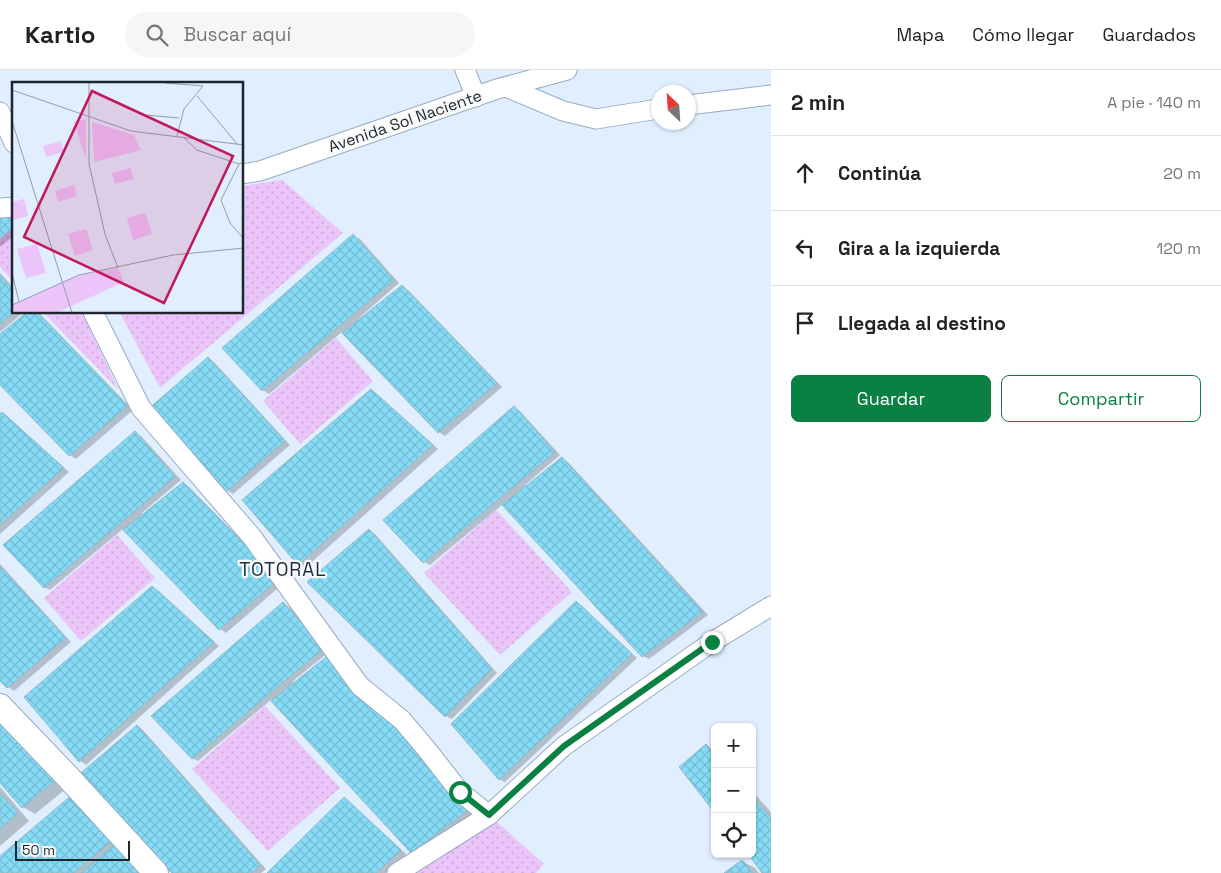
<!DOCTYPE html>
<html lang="es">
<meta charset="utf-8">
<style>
body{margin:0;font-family:"Space Grotesk",sans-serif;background:#f6f6f6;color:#222}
.controls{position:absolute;right:15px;bottom:15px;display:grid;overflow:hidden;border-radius:8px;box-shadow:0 1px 4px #0004}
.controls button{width:45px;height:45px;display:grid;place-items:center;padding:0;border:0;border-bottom:1px solid #e0e0e0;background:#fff;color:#222;font:25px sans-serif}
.compass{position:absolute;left:651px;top:15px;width:45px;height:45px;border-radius:50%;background:#fff;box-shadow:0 1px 4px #0004;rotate:335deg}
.scale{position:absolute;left:15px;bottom:12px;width:115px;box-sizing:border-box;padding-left:5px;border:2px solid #1d252f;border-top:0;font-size:14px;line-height:18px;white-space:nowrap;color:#1d252f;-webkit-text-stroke:4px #f9f9f9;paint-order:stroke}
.stop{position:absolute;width:15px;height:15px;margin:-11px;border:4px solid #0b8043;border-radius:50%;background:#fff}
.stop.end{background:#0b8043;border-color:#fff;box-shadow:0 1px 5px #0008}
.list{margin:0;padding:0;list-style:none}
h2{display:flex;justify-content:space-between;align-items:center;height:65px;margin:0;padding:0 20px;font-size:21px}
h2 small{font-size:16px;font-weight:400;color:#767676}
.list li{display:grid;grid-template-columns:32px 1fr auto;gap:15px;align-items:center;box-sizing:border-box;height:75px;padding:0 20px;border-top:1px solid #e0e0e0}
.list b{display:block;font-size:19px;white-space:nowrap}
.list em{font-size:16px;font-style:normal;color:#767676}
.actions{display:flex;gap:10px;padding:15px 20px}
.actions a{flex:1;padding:11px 0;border:1px solid #0b8043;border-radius:8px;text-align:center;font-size:18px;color:#0b8043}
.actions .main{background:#0b8043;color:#fff}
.icon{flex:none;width:28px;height:28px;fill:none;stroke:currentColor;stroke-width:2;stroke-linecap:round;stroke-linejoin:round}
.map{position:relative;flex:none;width:771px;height:803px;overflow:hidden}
header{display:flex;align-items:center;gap:30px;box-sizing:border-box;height:70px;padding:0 25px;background:#fff;border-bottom:1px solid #e0e0e0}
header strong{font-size:24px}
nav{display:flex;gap:28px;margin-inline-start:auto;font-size:18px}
.search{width:350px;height:45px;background:#f6f6f6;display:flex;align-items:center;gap:12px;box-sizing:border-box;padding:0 18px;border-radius:28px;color:#767676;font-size:19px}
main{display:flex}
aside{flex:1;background:#fff}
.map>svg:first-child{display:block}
.park{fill:url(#park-dots)}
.shadow{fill:#0003}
.building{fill:url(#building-cross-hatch);stroke:#94bac6}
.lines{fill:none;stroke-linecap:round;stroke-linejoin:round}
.minor-casing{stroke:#96acc5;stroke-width:21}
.major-casing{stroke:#96acc5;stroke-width:26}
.minor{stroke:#fff;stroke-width:19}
.major{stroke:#fff;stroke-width:24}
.route{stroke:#0b8043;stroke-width:6}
.labels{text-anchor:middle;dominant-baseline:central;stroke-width:4.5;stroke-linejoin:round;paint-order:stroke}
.street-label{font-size:16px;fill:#1d252f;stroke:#f9f9f9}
.quarter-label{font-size:19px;letter-spacing:1px;fill:#1c2e42;stroke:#f9f9f9}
.inset-road{fill:none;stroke:#929eab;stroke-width:1}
.view{fill:#c2185b;fill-opacity:0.15;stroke:#c2185b;stroke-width:2.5}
.inset-edge{fill:none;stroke:#1d252f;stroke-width:2.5}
</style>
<header>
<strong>Kartio</strong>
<div class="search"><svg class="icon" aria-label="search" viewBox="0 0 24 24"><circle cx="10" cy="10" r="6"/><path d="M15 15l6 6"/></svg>Buscar aquí</div>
<nav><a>Mapa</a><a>Cómo llegar</a><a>Guardados</a></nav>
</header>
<main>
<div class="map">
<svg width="771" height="803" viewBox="0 0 771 803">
<defs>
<pattern id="park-dots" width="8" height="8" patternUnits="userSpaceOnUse" patternTransform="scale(1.25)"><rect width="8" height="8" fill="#ebc4f9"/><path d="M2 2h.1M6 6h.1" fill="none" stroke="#c9a8d6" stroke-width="1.8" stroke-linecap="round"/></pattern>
<pattern id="building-cross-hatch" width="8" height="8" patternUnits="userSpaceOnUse" patternTransform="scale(1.25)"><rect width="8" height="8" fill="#86dcf7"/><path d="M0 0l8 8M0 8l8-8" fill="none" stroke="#73bdd4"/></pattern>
</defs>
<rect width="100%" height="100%" fill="#e0eefe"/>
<!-- park -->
<g class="park">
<path d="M282,110L343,163L160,318L120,243L242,242L243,116Z"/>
<path d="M14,157V212L0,197V169Z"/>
<path d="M44,243H82L118,319Z"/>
<path d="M336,268L373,311L300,374L263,331Z"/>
<path d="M496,440L572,522L500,585L424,503Z"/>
<path d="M117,465L155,508L81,571L44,528Z"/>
<path d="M265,636L340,718L268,781L192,699Z"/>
<path d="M489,745L544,794L536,803H405Z"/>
</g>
<!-- shadow -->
<g class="shadow">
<path d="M14,138V166L0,177V139Z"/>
<path d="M354,166L360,169L399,213L358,249L360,250L402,216L408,220L502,317L445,366L439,362L342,262L269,324L263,320L224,279Z"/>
<path d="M0,203L14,218V242H24L0,262Z"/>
<path d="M29,242L39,243L133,340L76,389L70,385L0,313V266Z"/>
<path d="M208,289L214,292L290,375L233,424L227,420Z"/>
<path d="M371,321L377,324L438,379L305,498L299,494L244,430Z"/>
<path d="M514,338L520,341L560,385L525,415L527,417L562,388L568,392L708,545L649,589L643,586L503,434L430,495L424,492Z"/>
<path d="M2,344L8,347L69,402L0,464V346Z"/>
<path d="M135,363L141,366L181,410L142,443L144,445L183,413L189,417L284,513L226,563L220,559L123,459L50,520L44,517Z"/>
<path d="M369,461L375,464L497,603L452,649L446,646Z"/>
<path d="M0,494L71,572L14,621L8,617L0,610Z"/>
<path d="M152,517L159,521L219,576L86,695L80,691L25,627Z"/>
<path d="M576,532L582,536L637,588L505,712L499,709Z"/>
<path d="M283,534L289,537L329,582L293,611L295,613L476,742L418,785L412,782L271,630L198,691L192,688Z"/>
<path d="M138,657L143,660L266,799L261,803H174L78,709L35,744L23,737L0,711L79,707Z"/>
<path d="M0,717L29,751L0,776Z"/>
<path d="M752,721L771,742V803H764L752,784Z"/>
<path d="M73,725L151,803H0V788Z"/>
<path d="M344,729L350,732L406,784L386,803H269Z"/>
<path d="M742,791L755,798L759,803H726Z"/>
</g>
<!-- building -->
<g class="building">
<path d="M14,137V157L0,169V138Z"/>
<path d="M353,164L394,210L262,321L222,278Z"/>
<path d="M0,205L14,220V242L0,254Z"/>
<path d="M402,215L497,313L438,363L342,263Z"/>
<path d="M27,242H37L128,336L69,386L0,315V264Z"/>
<path d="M208,287L285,371L226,422L146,341Z"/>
<path d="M371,319L433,375L298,495L242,430Z"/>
<path d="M514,336L555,382L423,493L383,450Z"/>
<path d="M2,342L64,398L0,455V344Z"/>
<path d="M135,361L175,407L44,518L3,475Z"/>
<path d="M562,387L703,542L642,587L502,435Z"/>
<path d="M183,412L279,509L219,560L123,460Z"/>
<path d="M369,459L492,599L445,647L307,512Z"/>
<path d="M0,496L66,568L7,618L0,611Z"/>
<path d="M152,516L214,572L79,692L24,627Z"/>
<path d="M576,531L632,584L499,710L451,654Z"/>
<path d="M283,532L324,578L192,689L151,646Z"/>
<path d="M331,583L471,738L411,783L271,631Z"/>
<path d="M0,634L68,700L22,738L0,713Z"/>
<path d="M137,655L260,795L252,803H172L75,708Z"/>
<path d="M706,674L715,684V743L679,697Z"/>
<path d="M0,723L18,743L0,759Z"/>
<path d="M73,724L114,769L74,803H0V786Z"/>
<path d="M344,727L401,780L376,803H267Z"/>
<path d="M752,727L771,748V803H762L748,784H752Z"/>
<path d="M117,773L147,803H81Z"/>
<path d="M742,790L753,803H724Z"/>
</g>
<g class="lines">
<!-- minor casing -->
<g class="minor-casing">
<g id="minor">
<path d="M465,0L476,27"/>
<path d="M506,17L563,41L596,49L658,39"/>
<path d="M688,35L771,25"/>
<path d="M0,42L14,73"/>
<path d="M242,104L260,101L497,19L567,0"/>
<path d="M0,138L14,137"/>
<path d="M93,242L141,338L252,467L360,616L402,650L428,681L460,722L489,745"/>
<path d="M397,803L489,745L564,676L712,572L771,536"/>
</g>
</g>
<!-- major casing -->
<g class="major-casing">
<path id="major" d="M0,636L67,706L156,803"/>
</g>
<!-- minor -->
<use href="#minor" class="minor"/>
<!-- major -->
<use href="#major" class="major"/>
</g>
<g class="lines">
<!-- route -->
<path class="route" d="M460,722L489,745L564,676L712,572"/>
</g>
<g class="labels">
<!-- street labels -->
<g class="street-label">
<text transform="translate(405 51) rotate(-19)">Avenida Sol Naciente</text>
</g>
<!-- quarter labels -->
<g class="quarter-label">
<text x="283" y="499">TOTORAL</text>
</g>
</g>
<!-- overview -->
<g transform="translate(12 12)">
<rect width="231" height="231" fill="#e0eefe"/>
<path d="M74,37V77L62,40ZM80,40L122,53L129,68L82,80ZM49,59L52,70L34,75L31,64ZM118,86L122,97L103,102L100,91ZM62,103L65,114L46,120L43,109ZM12,117L16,134L0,138V120ZM133,131L140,152L121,158L115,136ZM74,147L81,168L63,174L56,152ZM25,162L34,191L14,196L5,167ZM106,186L112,200L44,231H0V223L67,193Z" fill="#ebc4f9"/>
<path class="inset-road" d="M77,1V82L93,152L106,186M153,1L191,4L172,27L165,54M0,8L119,49L232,63M185,14L226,63M134,33L167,36M0,39L60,231M171,55L185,68L227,82L232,80M227,82L209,118L218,141L232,157M0,191L7,220M0,223L67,193L161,173L232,166"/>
<path class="view" d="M80,9L221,74L152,221L12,155Z"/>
<rect width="231" height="231" class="inset-edge"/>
</g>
</svg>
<div class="controls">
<button>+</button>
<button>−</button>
<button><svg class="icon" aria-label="locate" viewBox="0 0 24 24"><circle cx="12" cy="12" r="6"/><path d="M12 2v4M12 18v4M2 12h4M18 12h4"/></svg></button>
</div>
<svg class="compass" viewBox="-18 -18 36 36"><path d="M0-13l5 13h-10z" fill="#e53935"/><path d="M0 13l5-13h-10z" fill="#767676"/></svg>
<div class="scale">50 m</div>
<div class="stop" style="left:460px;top:722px"></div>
<div class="stop end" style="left:712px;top:572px"></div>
</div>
<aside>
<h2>2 min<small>A pie · 140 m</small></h2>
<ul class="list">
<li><svg class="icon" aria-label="ahead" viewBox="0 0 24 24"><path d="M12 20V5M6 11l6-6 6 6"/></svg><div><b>Continúa</b></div><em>20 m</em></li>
<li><svg class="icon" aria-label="left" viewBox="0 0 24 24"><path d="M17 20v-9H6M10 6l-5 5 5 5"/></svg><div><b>Gira a la izquierda</b></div><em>120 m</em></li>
<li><svg class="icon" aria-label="arrive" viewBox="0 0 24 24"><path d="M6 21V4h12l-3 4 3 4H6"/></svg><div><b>Llegada al destino</b></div></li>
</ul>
<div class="actions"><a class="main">Guardar</a><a>Compartir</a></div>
</aside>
</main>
